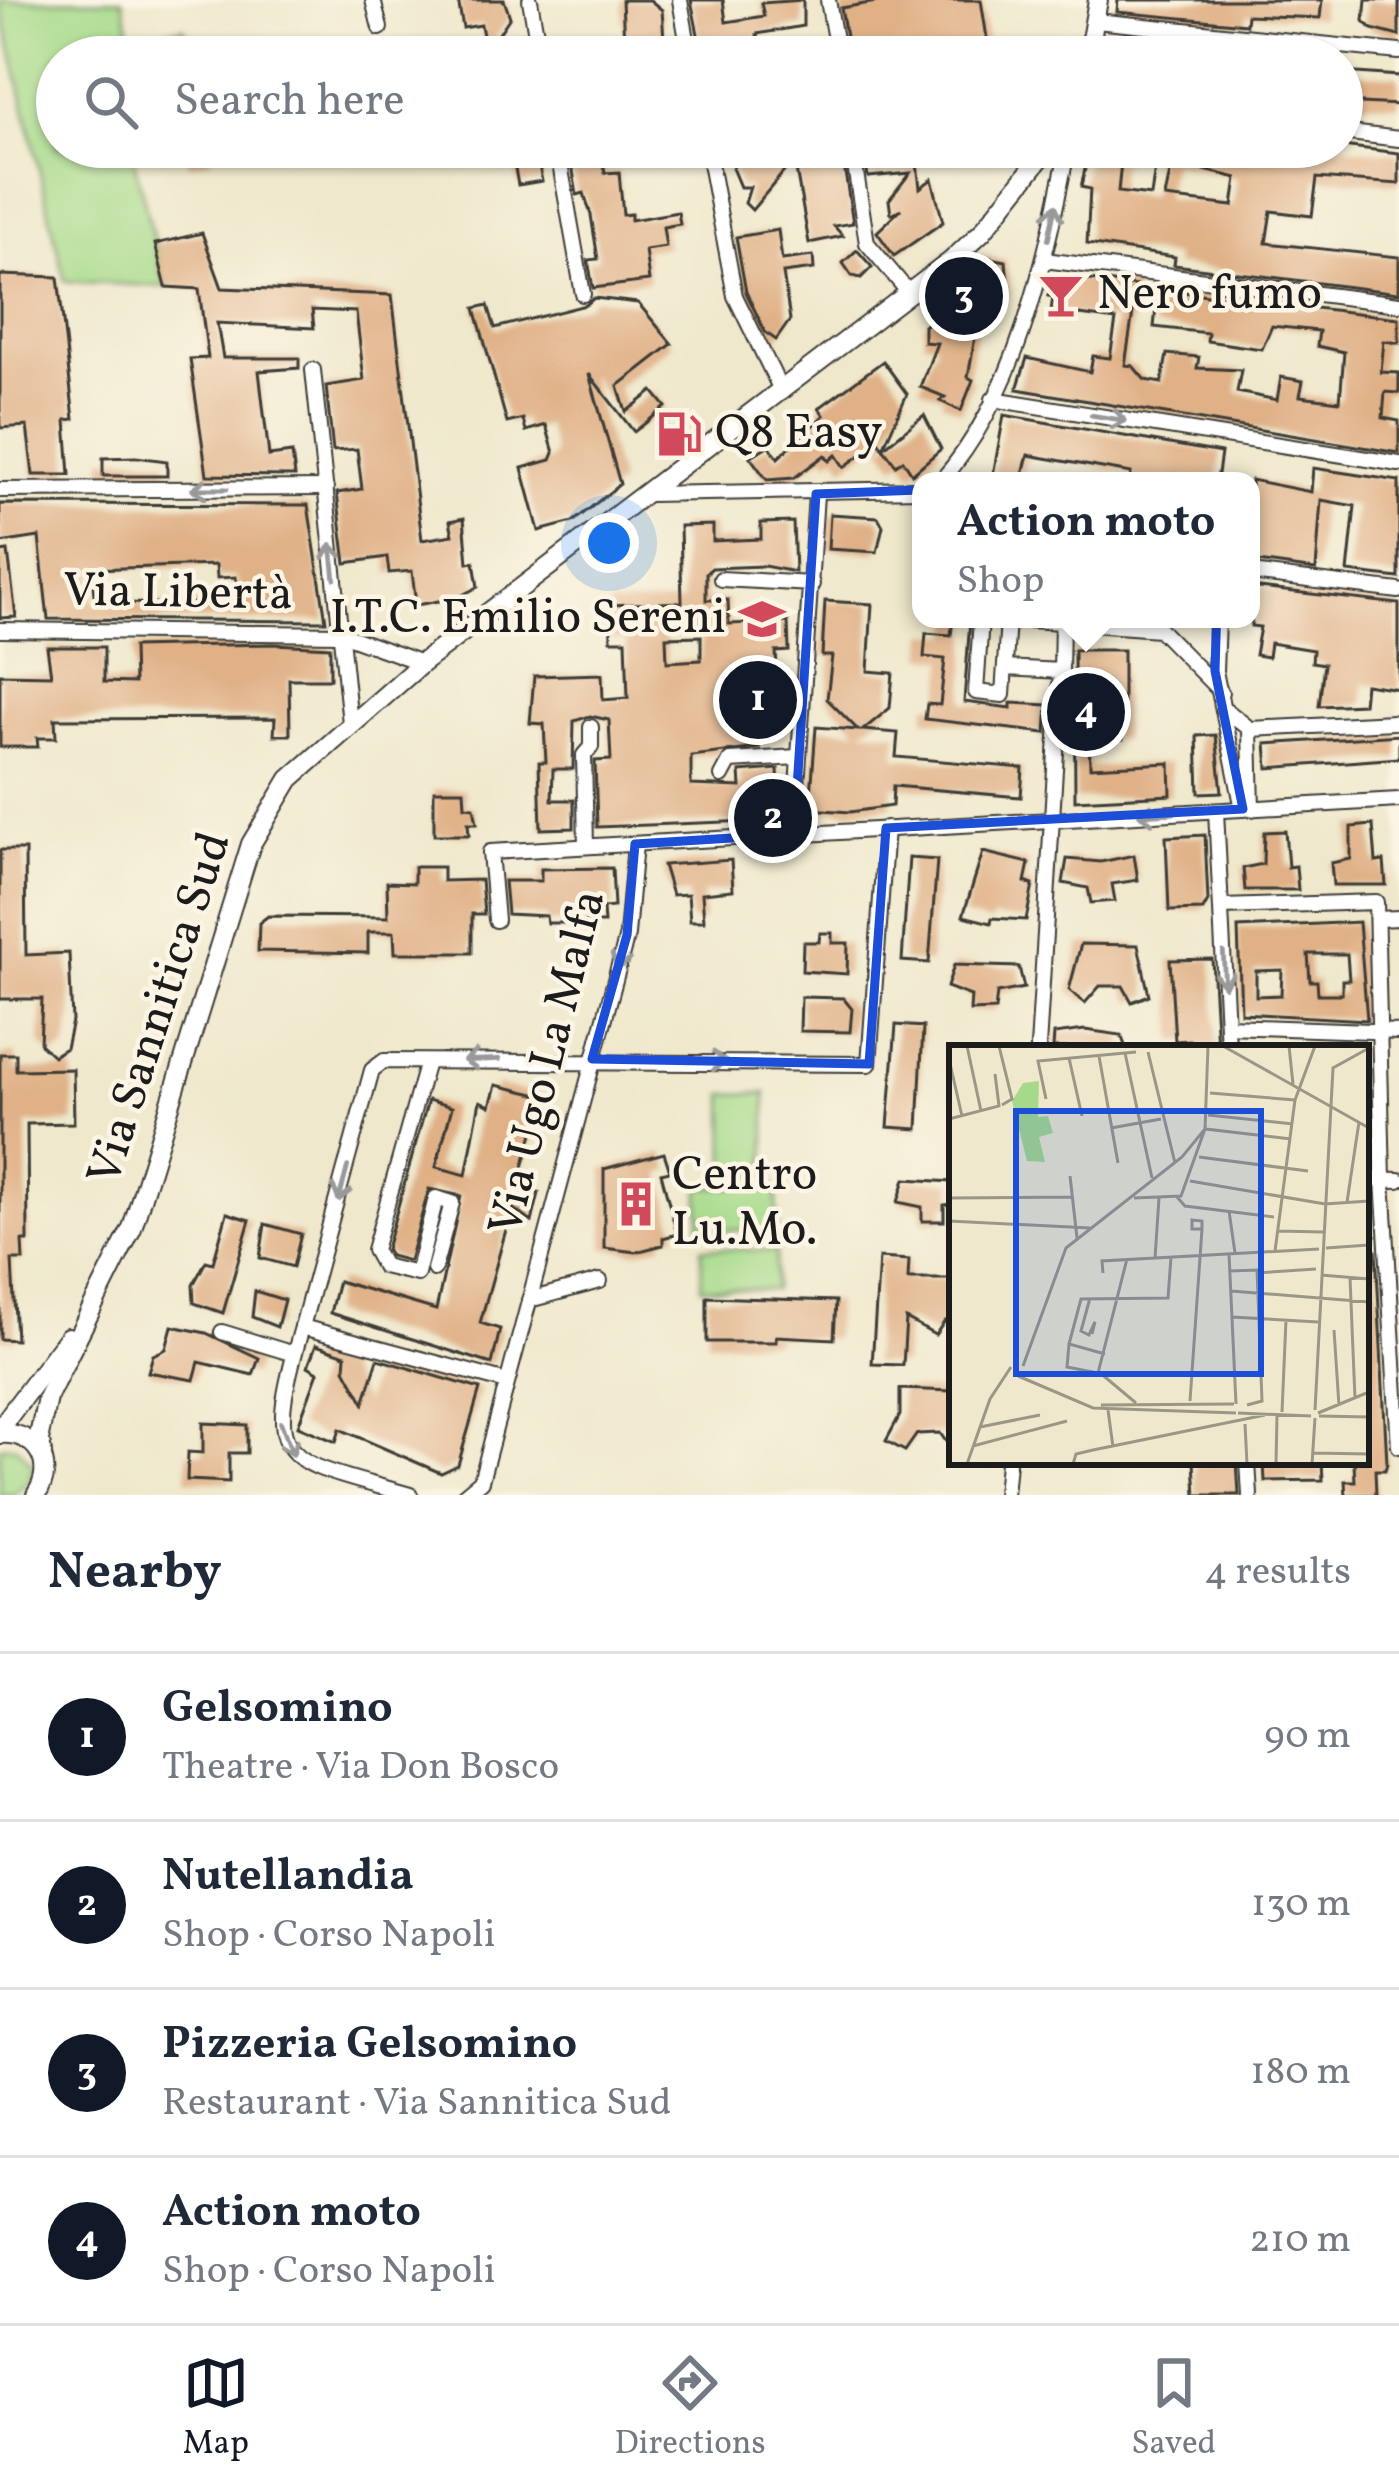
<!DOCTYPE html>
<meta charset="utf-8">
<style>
body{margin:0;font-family:Vollkorn,serif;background:#f2f2f3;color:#1f2937}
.you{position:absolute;left:609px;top:543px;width:42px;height:42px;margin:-30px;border:9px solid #fff;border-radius:50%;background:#1a73e8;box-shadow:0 0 0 18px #1a73e833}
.badge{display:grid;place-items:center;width:78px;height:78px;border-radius:50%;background:#111827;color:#fff;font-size:39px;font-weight:700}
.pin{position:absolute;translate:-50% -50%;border:6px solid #fff;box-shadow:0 3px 12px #0006}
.popup{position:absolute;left:912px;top:472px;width:348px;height:156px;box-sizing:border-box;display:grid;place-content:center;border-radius:24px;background:#fff;filter:drop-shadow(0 3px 9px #0005);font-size:39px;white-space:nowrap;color:#747a83}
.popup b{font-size:45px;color:#1f2937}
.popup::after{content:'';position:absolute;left:50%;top:100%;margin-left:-24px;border:24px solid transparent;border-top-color:#fff}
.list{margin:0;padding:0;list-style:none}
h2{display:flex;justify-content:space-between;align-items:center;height:156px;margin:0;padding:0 48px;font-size:51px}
h2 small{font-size:39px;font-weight:400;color:#747a83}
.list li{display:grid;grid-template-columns:78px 1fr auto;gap:36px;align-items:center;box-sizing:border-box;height:168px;padding:0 48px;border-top:3px solid #e0e1e3}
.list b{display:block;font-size:45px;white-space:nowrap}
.list p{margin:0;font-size:39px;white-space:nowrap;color:#747a83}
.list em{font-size:39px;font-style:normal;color:#747a83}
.icon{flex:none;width:66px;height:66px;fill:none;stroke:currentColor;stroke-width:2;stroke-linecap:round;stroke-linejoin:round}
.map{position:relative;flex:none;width:1399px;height:1495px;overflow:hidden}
.search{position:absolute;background:#fff;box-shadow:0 3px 9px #0004;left:36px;right:36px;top:36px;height:132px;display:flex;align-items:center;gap:30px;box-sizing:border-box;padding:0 42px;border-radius:66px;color:#747a83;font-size:45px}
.sheet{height:828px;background:#fff}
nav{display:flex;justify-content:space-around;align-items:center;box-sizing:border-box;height:168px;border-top:3px solid #e0e1e3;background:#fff;font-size:33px;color:#747a83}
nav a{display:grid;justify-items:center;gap:6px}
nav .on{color:#111827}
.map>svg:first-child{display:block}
.green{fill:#a6da8a;stroke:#617b53;stroke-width:3}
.building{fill:#e0b187;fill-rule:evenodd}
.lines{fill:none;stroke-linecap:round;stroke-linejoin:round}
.street-casing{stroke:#3c3b36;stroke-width:18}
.secondary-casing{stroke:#3c3b36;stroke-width:22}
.street{stroke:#fff;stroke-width:14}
.secondary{stroke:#fff;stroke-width:18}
.oneway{stroke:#999}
.marked{fill:none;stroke:#1d4ed8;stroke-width:9;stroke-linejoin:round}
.labels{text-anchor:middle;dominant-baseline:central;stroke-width:9;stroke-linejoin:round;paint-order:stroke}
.poi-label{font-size:48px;fill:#1c1c1c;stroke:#fcf5e5;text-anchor:start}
.street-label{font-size:48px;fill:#1c1c1c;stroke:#fcf5e5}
.inset-road{fill:none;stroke:#9b9686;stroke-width:3}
.view{fill:#1d4ed8;fill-opacity:0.15;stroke:#1d4ed8;stroke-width:6}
.inset-edge{fill:none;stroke:#1c1c1c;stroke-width:6}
</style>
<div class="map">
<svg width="1399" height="1495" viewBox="0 0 1399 1495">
<rect width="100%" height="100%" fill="#fcf5e5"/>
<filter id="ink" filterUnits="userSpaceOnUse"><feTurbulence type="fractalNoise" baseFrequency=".00833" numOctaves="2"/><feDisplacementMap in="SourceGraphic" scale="24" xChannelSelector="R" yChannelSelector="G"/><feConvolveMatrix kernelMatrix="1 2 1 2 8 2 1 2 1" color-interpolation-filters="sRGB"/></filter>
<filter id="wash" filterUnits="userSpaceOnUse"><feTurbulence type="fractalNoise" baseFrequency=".004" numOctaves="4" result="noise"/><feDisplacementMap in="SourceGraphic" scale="48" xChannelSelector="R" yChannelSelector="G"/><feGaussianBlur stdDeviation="2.7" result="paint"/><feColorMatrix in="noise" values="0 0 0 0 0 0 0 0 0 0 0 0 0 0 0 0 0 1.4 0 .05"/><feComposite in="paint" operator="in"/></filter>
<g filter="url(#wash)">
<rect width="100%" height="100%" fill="#efe8cc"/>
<!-- green -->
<g class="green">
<path d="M0,0H122L132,39L184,27L192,57H57V147H131L165,287L65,281Z"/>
<path d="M766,1093V1176H726L725,1094Z"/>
<rect x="700" y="1187" width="77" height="43"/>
<path d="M702,1248L776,1251L774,1290L701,1287Z"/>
<path d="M0,1446H16L32,1463L31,1479L14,1495L0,1494Z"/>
</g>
<g id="blocks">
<!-- building -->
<g class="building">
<path d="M458,0H504L510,17L492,44L512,40L515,57H487L481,25L463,28Z"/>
<path d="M622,0H650L662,10L664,40L653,52L637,53L624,44Z"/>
<path d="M691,0H723L726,22L764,16L761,3L803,0V26L757,34L759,45L746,51L702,54Z"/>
<path d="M888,0H981L990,57H915L914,50L896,53L895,47L849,54L841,8Z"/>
<path d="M1118,0H1322L1320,18L1247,15L1246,24L1117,12Z"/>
<path d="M1366,0H1399V36L1372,29L1364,21Z"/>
<path d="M1110,41L1157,46L1155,57H1108Z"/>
<path d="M1342,72L1399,76V105L1342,102Z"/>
<path d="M1342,146L1399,153V184L1317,178L1312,216L1271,211L1266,243L1399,257V293L1174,265L1175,257L1087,244L1090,189L1081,187L1090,147ZM1129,156L1156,160L1151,196L1118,192L1121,162L1128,163ZM1172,162L1237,178L1233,206L1165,198Z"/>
<path d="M185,147H208L211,160L189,165Z"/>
<path d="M511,147H535L542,181L518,185Z"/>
<path d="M792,147H841L853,223L834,226L843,236L809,243Z"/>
<path d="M863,147H915L920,188L932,179L943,222L894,256L877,232L901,209L891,214L889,200L910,173L868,177Z"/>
<path d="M746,150L771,155L787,168L752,210L745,203L750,187H740L732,168Z"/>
<path d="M603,161L605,173L619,172L623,215L631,214V220L678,212L680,224L663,227L666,247L645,250L649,281L593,288L588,260L598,259L591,215L584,193L577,195L572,165Z"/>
<path d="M778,230L782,260L813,256L814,269L783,273L790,320L776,340L765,332L746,292L736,237Z"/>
<path d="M202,233L222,288L392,295L422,540L453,535L450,521L464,518L468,563L474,562L478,587L456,598L416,605L412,571L389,573L387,557L346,563L337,493L362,489L357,449L333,451L326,386L364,380L356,312L312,310L314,328L217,323L223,358H299V368L259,371L269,456L292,453L295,476L207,475L190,359L208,358L199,289L166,287L155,244Z"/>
<path d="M857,250L872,267L861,278L852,276L843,263Z"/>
<path d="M981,256L1006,261L1009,296H999L993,321L978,320L968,377L973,380L961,411L940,401L945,397L920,387L937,343L924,342V326L937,315L965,317L966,288L975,283Z"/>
<path d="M0,275L58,277L74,419L66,420L70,475H33L27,426L0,428Z"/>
<path d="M1057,276L1137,286L1125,365L1133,366L1145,380L1162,383L1167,354L1199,357L1197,368L1241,370L1237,392L1277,400L1281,377L1303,381L1300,396L1340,401L1344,352L1317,346L1319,331L1272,326L1262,349L1207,341L1208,333L1154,327L1158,289L1399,318V343L1384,341L1381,372L1399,373V393L1385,392L1383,418L1399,421V453L1017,389L1027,358L1090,372L1093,356L1110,358L1116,320L1051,311L1053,297L1048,296Z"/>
<path d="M594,298L638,303L672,344L618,386L626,412L653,391L666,407L634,432L589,374L620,484L573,522L539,531L522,468L551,460L554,453L546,425L526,431L523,419L507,423L475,308L488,305L495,328L586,305Z"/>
<path d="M883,361L907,394L883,448L879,442L844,467L836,455L829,461L825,455L794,478L767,480L750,457L769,445L778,458L824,415L819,408Z"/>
<path d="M924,415L941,449L912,474L903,460L896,465L883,448Z"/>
<path d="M1004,415L1221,453L1217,481H1130L1131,473L1028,455L1021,481H992Z"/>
<path d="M136,457L167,461V476H103V458Z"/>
<path d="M1313,468L1399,481V578L1348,572L1355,506L1321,500L1316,570L1251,561V480L1311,492Z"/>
<path d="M0,504L308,505L326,621L48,619L39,537L0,543ZM216,565L217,578L236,577L239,604L95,603L91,569Z"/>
<path d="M830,514L878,517L883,526L877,552L828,549Z"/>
<path d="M793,522L795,572L764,566L712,568L706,573V600H728L729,624L788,622L789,651L776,652L778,684L725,686L729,729H758L759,748L691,756V785L741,787L740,772L778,769L780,820L597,827L595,761L611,760L609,720L590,716L574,721L573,769H553L552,800H574V828L541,829L539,762H546L544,724L530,723L534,676L602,674L603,700L628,698L626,640H611L610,605L682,602L680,526L713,525V541L761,539V523ZM701,636V660L667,662L666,637Z"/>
<path d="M8,551L16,617L0,618V552Z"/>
<path d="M1251,587L1399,604V689L1365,684L1363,704L1319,706L1324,664L1312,662L1313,650L1270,643L1268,657L1255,655L1260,627L1251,626Z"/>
<path d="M825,601L872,604L868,671L893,673L890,708L863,730L898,733L896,757L1023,768L1021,797L893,786L892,806L850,812L810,809L816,727L858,730L827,699L832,656H822Z"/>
<path d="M953,619H970L964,702L1011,708V703L1048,705L1046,733L925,719L927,704L940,705L945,659L924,657L926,633L951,635Z"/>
<path d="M273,644L330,647V679H289L290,735H274L275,718L55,719L56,738H37L38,747H0V674L51,675L47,647H104V682L134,683L133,647Z"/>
<path d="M1074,650H1123V739L1089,738L1090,767L1170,763L1171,795L1075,800Z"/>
<path d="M1216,735L1222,792L1199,793L1197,736Z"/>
<path d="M1399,735V758L1268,768L1266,744Z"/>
<path d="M434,790H464L465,806L474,807L477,823H468L469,835H434Z"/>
<path d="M1373,825L1376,862L1384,861L1386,885H1333L1331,863L1351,859V827Z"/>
<path d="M1285,831L1288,867L1296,866L1298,890H1245L1243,868L1263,864L1264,832Z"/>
<path d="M1205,835L1208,901L1203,910L1169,911L1166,837Z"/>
<path d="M0,850H25L26,955L69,953L72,1021L66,1048L53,1056L40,1044L42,999H0Z"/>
<path d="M983,852L1029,863L1025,882L1033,885L1026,920L992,918L991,923L963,916Z"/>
<path d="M1134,855L1138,880L1112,884L1115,901L1091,903L1088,888L1063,883L1067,859L1101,862Z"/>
<path d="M909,858L937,860L929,963L902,961Z"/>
<path d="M731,860L733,890L702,893L704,921H690L688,894L672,895L663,865Z"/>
<path d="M414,867H443V881L481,880L484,914H472V953H395L394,932H368V953L258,951L259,923L268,916L388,917L387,882L414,883Z"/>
<path d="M612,868L614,907L603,908L604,923H547L546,916L507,914L504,881H541V869Z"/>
<path d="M1359,922L1367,1020L1241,1013L1238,928ZM1308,954H1347L1349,980H1342V994H1318L1317,981H1310ZM1282,970L1281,995L1256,996V971Z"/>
<path d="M820,933H832V943H848L847,974L802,971L803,942H819Z"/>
<path d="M1081,944L1138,945L1149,995L1132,1002L1123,986H1100L1085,1003L1069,990Z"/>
<path d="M1212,959L1217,1048H1189V1040L1175,1041L1170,960Z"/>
<path d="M954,965L1019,967L1024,988L997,993L995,1010L970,1011L971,996L947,987Z"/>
<path d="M801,997L843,998L852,1009L850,1032L800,1031Z"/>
<path d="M896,1025L923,1027L918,1129L888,1127Z"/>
<path d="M1085,1030L1121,1035L1126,1048H1053L1054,1034Z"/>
<path d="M0,1054H16V1070L73,1069L74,1123L27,1124L28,1241H22L23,1260H12L16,1340L0,1339Z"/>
<path d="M496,1085L539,1095V1113L517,1187L539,1193L532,1222L512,1208L480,1323L500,1329L492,1364L330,1313L338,1281L436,1310L461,1196L429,1189L409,1261L390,1256L386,1249L428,1100L452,1107L436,1167L466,1175L480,1101L490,1106Z"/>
<path d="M664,1153L670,1171L661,1173L677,1234L663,1238V1245L636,1252L604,1248V1169Z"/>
<path d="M905,1179L952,1182V1204L944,1205V1221H922V1207L898,1202Z"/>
<path d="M227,1213L250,1220L223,1313L194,1303L193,1285L206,1261L213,1263Z"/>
<path d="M265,1224L301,1234L293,1267L260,1258Z"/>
<path d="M1366,1251H1376L1387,1463L1385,1470H1375L1376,1495H1346L1345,1481H1355L1354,1462H1366Z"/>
<path d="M879,1258L909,1260L908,1279H952V1321H945L935,1335L906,1319L903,1365L872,1364Z"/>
<path d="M255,1291L284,1300L277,1327L252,1317Z"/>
<path d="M707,1297L836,1301L834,1339L776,1336V1342H707Z"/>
<path d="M172,1326L206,1333L259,1358L253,1375L199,1362L194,1380L148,1372L153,1355L166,1349Z"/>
<path d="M316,1345L346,1355L345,1369L364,1403L378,1359L480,1389L458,1465L441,1473L340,1429L336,1442L298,1426L318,1372L308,1366Z"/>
<path d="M900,1389L952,1391V1450L940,1433L917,1434L905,1451L886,1441L900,1415Z"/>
<path d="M203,1423L247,1425V1453H229V1482L187,1480L188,1452L203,1453Z"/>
<path d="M1194,1462H1237L1239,1495H1196Z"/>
<path d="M1264,1462H1322L1323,1480L1265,1481Z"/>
</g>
</g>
</g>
<g filter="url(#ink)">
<use href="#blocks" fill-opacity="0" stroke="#3c3b36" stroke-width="3"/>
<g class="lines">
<!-- street casing -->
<g class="street-casing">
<g id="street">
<path d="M373,0L380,28"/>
<path d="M530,0L540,57"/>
<path d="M680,0L690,57"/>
<path d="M828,0L838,57"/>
<path d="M1096,21L1399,52"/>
<path d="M755,57L836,44"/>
<path d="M1342,132L1399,139"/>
<path d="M557,147L583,294"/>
<path d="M707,147L735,296L782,392"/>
<path d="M852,147L867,243L910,294"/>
<path d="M1044,260L1399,304"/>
<path d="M313,370L350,723"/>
<path d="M993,399L1399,464"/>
<path d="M941,481C1019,393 1045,259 1068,147"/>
<path d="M0,490L326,488"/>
<path d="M649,494L921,489"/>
<path d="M1251,573L1399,591"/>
<path d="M721,579L812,584"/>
<path d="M981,619L976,692L1003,695L1008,619"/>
<path d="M1217,619L1215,671L1243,809"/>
<path d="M1062,622L1159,629L1221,692"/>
<path d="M0,630L341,634L422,663"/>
<path d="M1005,668L1061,671L1062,622L1011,619"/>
<path d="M1226,710L1250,729L1252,809"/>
<path d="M1250,729L1394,722"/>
<path d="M722,776L730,761L798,757"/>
<path d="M1216,811L1228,1048"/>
<path d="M794,834L816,494"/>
<path d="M586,846L584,755L591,747V727"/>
<path d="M1222,907L1376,902L1383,1179L1399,1446"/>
<path d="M1377,919L1399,918"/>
<path d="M496,920L490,852L1399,800"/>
<path d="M1227,1026L1399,1032"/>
<path d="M1038,1048L1061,671"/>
<path d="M427,1062L374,1250L383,1266L417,1274L436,1198L452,1203L434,1269"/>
<path d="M1366,1179L1399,1180"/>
<path d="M529,1300L600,1281"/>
<path d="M302,1327C261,1468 281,1458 410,1495"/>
<path d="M222,1332L294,1354"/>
<path d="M507,1382L302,1327L372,1070L384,1061L869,1064L886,828"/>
<path d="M1248,1462L1250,1495"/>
<path d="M464,1495L481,1481L627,935L635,844"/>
<path d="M1005,1495L1008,1462"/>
</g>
</g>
<!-- secondary casing -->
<g class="secondary-casing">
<g id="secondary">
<path d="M1088,57L1098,0"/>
<path d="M0,1428L68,1337"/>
<path d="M0,1434C36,1431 57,1464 36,1495"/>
<path d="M42,1453L39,1436L47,1398L132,1228L251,844L290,779L422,663L951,261L982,232L1049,147"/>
</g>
</g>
<!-- street -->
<use href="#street" class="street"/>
<!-- secondary -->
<use href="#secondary" class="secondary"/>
</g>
<!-- one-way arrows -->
<defs><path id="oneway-shaft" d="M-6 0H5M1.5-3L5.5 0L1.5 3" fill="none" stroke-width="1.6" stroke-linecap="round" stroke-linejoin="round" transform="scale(3)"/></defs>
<g class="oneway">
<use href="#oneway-shaft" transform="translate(1052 222) rotate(-78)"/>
<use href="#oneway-shaft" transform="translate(1109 418) rotate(9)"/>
<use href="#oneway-shaft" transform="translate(209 489) rotate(180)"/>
<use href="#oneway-shaft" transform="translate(333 561) rotate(-96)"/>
<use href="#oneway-shaft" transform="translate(1156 814) rotate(177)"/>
<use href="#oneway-shaft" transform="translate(622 953) rotate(105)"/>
<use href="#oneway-shaft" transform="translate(1224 970) rotate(88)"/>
<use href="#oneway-shaft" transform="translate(481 1060) rotate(178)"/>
<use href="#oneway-shaft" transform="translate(709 1061) rotate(1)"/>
<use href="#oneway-shaft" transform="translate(343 1184) rotate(105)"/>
<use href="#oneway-shaft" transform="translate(287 1439) rotate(69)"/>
</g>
</g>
<!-- marked area -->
<path class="marked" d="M919,490L967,538L1218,569L1215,671L1243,809L886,828L869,1064L592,1059L627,935L635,844L794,834L816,494Z"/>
<!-- icons -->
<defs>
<g id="bar-bare" transform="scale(3.6)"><path d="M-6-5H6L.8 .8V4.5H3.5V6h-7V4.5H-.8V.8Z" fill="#d1495b" stroke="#fcf5e5" stroke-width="2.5" paint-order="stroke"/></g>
<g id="fuel-bare" transform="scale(3.6)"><path d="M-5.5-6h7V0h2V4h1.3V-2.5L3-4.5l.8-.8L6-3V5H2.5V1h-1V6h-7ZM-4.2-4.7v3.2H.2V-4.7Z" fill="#d1495b" stroke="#fcf5e5" stroke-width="2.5" paint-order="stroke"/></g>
<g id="school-bare" transform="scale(3.6)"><path d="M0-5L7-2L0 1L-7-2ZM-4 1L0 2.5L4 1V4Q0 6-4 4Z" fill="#d1495b" stroke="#fcf5e5" stroke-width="2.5" paint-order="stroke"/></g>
<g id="building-bare" transform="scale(3.6)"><path d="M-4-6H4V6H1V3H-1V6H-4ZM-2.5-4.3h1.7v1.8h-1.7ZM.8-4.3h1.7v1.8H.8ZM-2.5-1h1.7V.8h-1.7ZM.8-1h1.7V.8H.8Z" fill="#d1495b" stroke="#fcf5e5" stroke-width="2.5" paint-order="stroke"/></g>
</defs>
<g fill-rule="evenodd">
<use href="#bar-bare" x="1061" y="295"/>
<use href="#fuel-bare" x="679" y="434"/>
<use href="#school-bare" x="762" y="619"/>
<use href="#building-bare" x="636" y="1204"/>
</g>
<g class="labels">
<!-- poi labels -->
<g class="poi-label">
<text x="1097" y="295">Nero fumo</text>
<text x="715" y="434">Q8 Easy</text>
<text x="726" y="619" text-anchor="end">I.T.C. Emilio Sereni</text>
<text x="672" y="1176">Centro<tspan x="672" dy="55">Lu.Mo.</tspan></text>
</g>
<!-- street labels -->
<g class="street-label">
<text transform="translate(178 594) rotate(1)">Via Libertà</text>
<text transform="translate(161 1009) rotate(-72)">Via Sannitica Sud</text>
<text transform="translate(549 1063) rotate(-76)">Via Ugo La Malfa</text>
</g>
</g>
<!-- overview -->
<g transform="translate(949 1045)">
<rect width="420" height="420" fill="#efe8cc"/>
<path d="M90,36L89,72L99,71L104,88L90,92L96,117L78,116L63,56L74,38Z" fill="#a6da8a"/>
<path class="inset-road" d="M18,1L32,66M50,1L63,54L53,60M274,1L420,83M340,1L344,39M199,7L226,118M176,8L203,133M150,11L169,118M120,13L133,71M0,14L13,71M261,48L346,55M97,54L89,16L187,7M259,70L344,79M0,74L50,61L46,29M162,83L212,74M250,112L359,126M121,131L128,193M241,136L376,159L420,156M228,152L236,161L325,172M0,153L124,152M185,153L232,151L256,84L342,94M398,157L410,77M280,166L286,208M243,175L253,176V184H243ZM0,176L141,183M329,186L374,187M377,203L420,200M326,206L346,55L366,1M280,209L287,359M206,213L210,153M281,226L308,225L313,356L298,360M154,228L153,216L370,204M308,228L367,224M372,230L420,234M401,233L406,354M282,246L420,257M141,253L132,286L140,290L146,277L143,289M283,272L369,277M385,285L390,361M120,299L118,322L149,328L178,214M156,309L120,299L132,254L219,253L222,212M74,321L117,203L233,112L256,84L259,1M150,327L187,358M69,331L144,363L287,368M241,356L253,184M152,360L285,359M159,365L164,402M366,365L384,23L420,3M333,367L337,275M289,368L362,371M369,368L420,347M370,371L420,372M296,379L298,419M31,382L91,370M24,401L118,376M364,408L420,409M18,419L41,354L62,322M124,419L127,409L144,405L316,370M327,419L328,370M363,419L366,373"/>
<path class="view" d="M67,66H312V329H67Z"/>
<rect width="420" height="420" class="inset-edge"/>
</g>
</svg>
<div class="you"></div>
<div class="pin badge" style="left:758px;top:700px">1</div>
<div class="pin badge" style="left:773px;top:818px">2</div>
<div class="pin badge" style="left:964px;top:296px">3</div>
<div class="pin badge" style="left:1086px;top:712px">4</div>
<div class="popup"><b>Action moto</b>Shop</div>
<div class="search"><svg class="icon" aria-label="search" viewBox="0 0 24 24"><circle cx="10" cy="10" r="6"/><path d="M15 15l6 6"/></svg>Search here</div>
</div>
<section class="sheet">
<h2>Nearby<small>4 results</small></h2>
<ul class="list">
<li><span class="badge">1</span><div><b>Gelsomino</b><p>Theatre · Via Don Bosco</p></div><em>90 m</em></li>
<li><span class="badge">2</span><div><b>Nutellandia</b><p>Shop · Corso Napoli</p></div><em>130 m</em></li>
<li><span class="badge">3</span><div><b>Pizzeria Gelsomino</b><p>Restaurant · Via Sannitica Sud</p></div><em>180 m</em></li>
<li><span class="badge">4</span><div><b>Action moto</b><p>Shop · Corso Napoli</p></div><em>210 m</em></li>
</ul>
</section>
<nav>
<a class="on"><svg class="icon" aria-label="map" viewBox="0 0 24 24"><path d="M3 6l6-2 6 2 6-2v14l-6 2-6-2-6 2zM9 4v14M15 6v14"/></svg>Map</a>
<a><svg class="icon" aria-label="directions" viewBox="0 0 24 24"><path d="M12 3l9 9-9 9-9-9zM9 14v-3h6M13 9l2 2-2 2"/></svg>Directions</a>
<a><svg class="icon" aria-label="saved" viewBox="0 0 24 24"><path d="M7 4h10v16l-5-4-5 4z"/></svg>Saved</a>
</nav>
